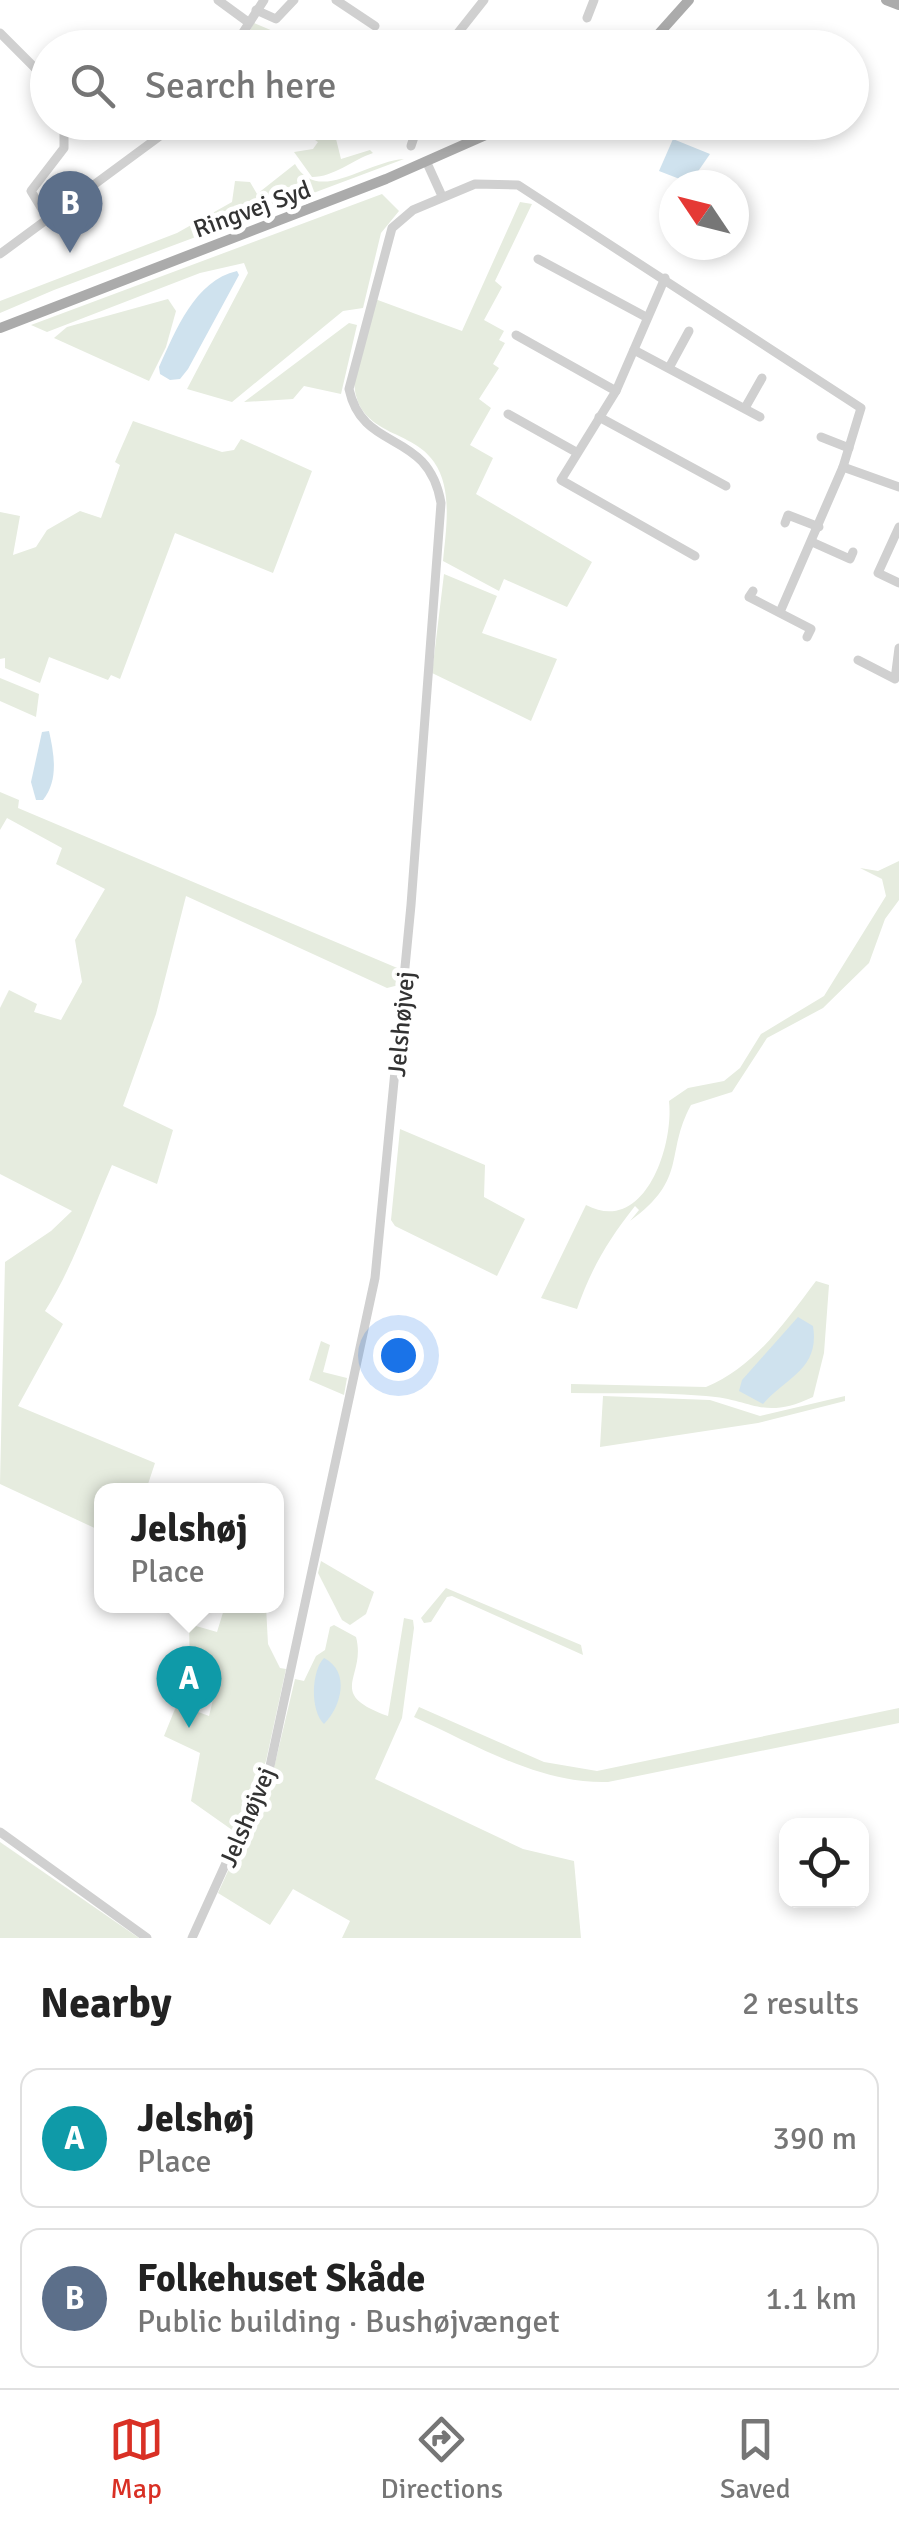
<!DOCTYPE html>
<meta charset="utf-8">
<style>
body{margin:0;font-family:Signika,sans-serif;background:#f2f2f2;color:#222}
.controls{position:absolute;right:30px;bottom:30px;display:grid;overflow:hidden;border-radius:20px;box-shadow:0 5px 15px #0003}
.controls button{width:90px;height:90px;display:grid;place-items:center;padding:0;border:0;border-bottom:2px solid #e0e0e0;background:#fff;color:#222;font:50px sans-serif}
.compass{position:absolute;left:659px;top:170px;width:90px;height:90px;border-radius:50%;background:#fff;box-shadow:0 5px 15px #0003;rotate:305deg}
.you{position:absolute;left:398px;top:1355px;width:35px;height:35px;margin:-25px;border:8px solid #fff;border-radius:50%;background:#1a73e8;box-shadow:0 0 0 15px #1a73e833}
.badge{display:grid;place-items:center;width:65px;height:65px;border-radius:50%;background:#d93025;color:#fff;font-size:32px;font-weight:700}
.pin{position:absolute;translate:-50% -82px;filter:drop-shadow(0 2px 5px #0008)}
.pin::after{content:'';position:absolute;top:52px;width:35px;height:30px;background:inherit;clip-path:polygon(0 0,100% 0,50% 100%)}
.popup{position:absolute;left:94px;top:1483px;width:190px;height:130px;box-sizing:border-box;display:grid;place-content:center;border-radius:20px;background:#fff;filter:drop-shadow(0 2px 8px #0005);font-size:32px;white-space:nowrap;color:#767676}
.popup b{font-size:38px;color:#222}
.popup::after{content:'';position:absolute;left:50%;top:100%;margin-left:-20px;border:20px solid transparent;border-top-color:#fff}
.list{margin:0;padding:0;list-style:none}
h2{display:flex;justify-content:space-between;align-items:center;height:130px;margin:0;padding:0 40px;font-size:42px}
h2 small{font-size:32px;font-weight:400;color:#767676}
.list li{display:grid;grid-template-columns:65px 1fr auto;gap:30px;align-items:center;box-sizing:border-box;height:140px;margin:0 20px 20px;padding:0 20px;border:2px solid #e0e0e0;border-radius:20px}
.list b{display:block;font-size:38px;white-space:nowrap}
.list p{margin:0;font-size:32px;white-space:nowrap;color:#767676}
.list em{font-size:32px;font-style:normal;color:#767676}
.icon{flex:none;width:55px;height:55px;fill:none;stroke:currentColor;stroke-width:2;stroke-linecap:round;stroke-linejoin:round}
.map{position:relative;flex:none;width:899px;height:1938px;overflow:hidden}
.search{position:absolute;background:#fff;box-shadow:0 5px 15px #0003;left:30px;right:30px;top:30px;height:110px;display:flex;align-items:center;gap:25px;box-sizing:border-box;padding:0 35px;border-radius:55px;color:#767676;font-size:38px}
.sheet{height:450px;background:#fff}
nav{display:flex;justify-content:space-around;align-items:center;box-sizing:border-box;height:140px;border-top:2px solid #e0e0e0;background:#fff;font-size:28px;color:#767676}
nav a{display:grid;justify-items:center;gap:5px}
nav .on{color:#d93025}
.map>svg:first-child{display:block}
.green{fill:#e6ecdf}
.water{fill:#cfe2ee}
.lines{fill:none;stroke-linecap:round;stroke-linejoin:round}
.minor{stroke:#d0d0d0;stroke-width:9}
.major{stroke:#ababab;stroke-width:10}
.labels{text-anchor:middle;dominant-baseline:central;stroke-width:10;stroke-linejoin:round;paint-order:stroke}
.street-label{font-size:25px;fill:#333;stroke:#fff}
</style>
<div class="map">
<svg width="899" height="1938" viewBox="0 0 899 1938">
<rect width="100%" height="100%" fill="#fff"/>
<!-- green -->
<g class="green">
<path d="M254,23L311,47L240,48Z"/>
<path d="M345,123L335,135L341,159L370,150L373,153C352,160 334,177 312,177L294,152L313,149L318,142L300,130L305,123Z"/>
<path d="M404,159L54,290L0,313V301L177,233L232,202L235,181L250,182L257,194L295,164C318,205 364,162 404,159Z"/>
<path d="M382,194L399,211L381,233L363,308L343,311L232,402L187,389L248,273L244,263L200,273L47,332L31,325Z"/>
<path d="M520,202L532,204L495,281L502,287L484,320L504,331L499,340L505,343L493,364L499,368L479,399L491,408L470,445L493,458L476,494L592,562L567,607L504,579L499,591L443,561C446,530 453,489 434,462C413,430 363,436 355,391C351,363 367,327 375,299L462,331Z"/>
<path d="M168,299L176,311L166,347L149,381L54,338L67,327Z"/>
<path d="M349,323L357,325L341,394L304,386L293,399L244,402Z"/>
<path d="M133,421L222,452L234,450L241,439L312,471L273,573L175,533L120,679L111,675L108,680L49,657L40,683L5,668V658L0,659V512L20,516L13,555L36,547L47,530L80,511L101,518L120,465L115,462Z"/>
<path d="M444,574L497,596L482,633L557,659L531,721L432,673Z"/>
<path d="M0,678L39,694L36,717L0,701Z"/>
<path d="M0,792L19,800L18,808L402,970L399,985L387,988L186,896L156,1014L123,1106L173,1130L157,1184L112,1165C90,1215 74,1265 45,1311L63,1324L18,1406L155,1463L146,1490H101V1531L0,1484L5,1262L51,1231L72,1211L0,1174V1008L9,990L37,1004L34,1012L61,1020L82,982L75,940L105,889L56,864L62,848L7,818L0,830Z"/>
<path d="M899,861V900L885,919L869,963L823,1008L767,1038L732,1092L691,1105C664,1155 689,1178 630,1221L639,1210L635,1206C608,1240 591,1269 577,1309L541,1298L586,1205C645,1236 674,1145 669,1101L688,1088L724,1081L740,1068L761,1034L824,996L886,896L882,879L860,868L878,871Z"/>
<path d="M400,1129L485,1165L484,1197L525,1219L497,1276L395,1226L391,1220Z"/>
<path d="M816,1281L829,1285L824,1353L813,1397C762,1421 753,1399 706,1396C661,1392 616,1394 571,1393V1384L706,1387C755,1367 785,1322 816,1281Z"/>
<path d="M321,1341L330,1345L323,1372L347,1378L344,1395L309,1380Z"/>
<path d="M603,1396L710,1400L760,1416L845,1396V1401L758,1423L600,1447Z"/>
<path d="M321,1561L374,1592L366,1614L350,1625L342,1620L318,1573Z"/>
<path d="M446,1588L581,1645L583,1655L452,1596L447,1597L431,1622L424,1623L421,1618Z"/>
<path d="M225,1606H266L268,1644L280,1668L286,1669L266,1761L235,1832L191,1801L200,1753L164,1736L177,1704L209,1716L218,1679L190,1670L189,1624L217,1632Z"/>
<path d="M404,1618L413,1620L414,1628L402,1718L375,1779L523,1849L574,1861L581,1938H342L350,1921L293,1889L270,1925L218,1893L273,1772L295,1679L304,1681L316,1656L325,1650L330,1627L334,1625L356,1637C367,1678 324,1693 388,1716Z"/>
<path d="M419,1707L544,1762L597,1771L899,1708V1723L608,1782C539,1784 476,1745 414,1717Z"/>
<path d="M0,1842L139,1938H0Z"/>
</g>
<!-- water -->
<g class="water">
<path d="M673,139L710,154L690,183L659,171Z"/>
<path d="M237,271L239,275L188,369L180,379L170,380L160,374L159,367C175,332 195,280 237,271Z"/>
<path d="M49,731C54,754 59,780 43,800H36L31,782L42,732Z"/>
<path d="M798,1317L813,1326C820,1369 787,1377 763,1404L739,1391L742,1380Z"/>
<path d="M324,1658C351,1672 341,1707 324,1724C310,1711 311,1671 324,1658Z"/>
</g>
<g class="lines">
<!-- minor -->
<g class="minor">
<path d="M218,0L248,22"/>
<path d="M336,0L375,26"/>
<path d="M256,10L276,19L294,0"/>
<path d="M587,18L594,0"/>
<path d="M0,33L48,81"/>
<path d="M233,48L264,0"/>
<path d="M446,48L484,0"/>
<path d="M411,146L419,122"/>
<path d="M427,163L442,196"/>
<path d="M48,219L31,191L64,148V122"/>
<path d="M0,254L179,122"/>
<path d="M538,259L646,317"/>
<path d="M665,278L616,391L561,480L695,556"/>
<path d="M516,335L616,391"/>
<path d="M634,350L760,417"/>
<path d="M670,366L689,331"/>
<path d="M745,408L762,378"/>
<path d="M508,414L576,452"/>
<path d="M599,417L726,486"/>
<path d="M821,437L849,448"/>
<path d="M843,467L899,487"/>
<path d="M785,523L788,515L819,527"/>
<path d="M899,527L878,573L899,583"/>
<path d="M812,542L850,559L853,552"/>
<path d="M753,591L749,597L811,629L807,637"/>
<path d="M858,660L895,679L899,648"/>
<path d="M0,1832L147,1938"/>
<path d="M192,1938L270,1766L375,1278L411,905L441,503C428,428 363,454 349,389L392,228L413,210L475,184L518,185L861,408L843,467L780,612"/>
</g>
<!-- major -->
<g class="major">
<path d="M886,0L899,5"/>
<path d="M646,48L689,0"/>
<path d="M0,328L386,179L515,122"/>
</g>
</g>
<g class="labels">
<!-- street labels -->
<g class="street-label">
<text transform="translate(252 209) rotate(-20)">Ringvej Syd</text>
<text transform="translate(401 1024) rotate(-85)">Jelshøjvej</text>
<text transform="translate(247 1817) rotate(-67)">Jelshøjvej</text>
</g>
</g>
</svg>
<div class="controls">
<button><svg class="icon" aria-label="locate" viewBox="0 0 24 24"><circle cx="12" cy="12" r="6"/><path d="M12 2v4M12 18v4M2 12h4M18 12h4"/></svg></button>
</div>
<svg class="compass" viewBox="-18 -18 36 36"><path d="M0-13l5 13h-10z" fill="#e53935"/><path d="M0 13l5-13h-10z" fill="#767676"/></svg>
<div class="you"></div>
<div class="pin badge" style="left:189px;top:1728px;background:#0f9aa8">A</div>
<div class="popup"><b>Jelshøj</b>Place</div>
<div class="pin badge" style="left:70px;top:253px;background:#5c6f8a">B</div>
<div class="search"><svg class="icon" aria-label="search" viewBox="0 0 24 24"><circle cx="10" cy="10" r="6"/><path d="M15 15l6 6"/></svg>Search here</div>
</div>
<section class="sheet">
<h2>Nearby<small>2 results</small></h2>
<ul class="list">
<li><span class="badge" style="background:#0f9aa8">A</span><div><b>Jelshøj</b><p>Place</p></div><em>390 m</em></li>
<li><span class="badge" style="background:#5c6f8a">B</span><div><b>Folkehuset Skåde</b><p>Public building · Bushøjvænget</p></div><em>1.1 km</em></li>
</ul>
</section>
<nav>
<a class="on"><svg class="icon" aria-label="map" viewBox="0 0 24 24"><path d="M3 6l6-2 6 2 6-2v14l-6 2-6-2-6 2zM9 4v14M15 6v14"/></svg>Map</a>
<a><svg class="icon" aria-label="directions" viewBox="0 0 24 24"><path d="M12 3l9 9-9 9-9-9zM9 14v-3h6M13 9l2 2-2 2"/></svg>Directions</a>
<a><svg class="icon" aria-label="saved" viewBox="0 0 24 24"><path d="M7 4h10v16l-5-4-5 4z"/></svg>Saved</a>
</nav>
